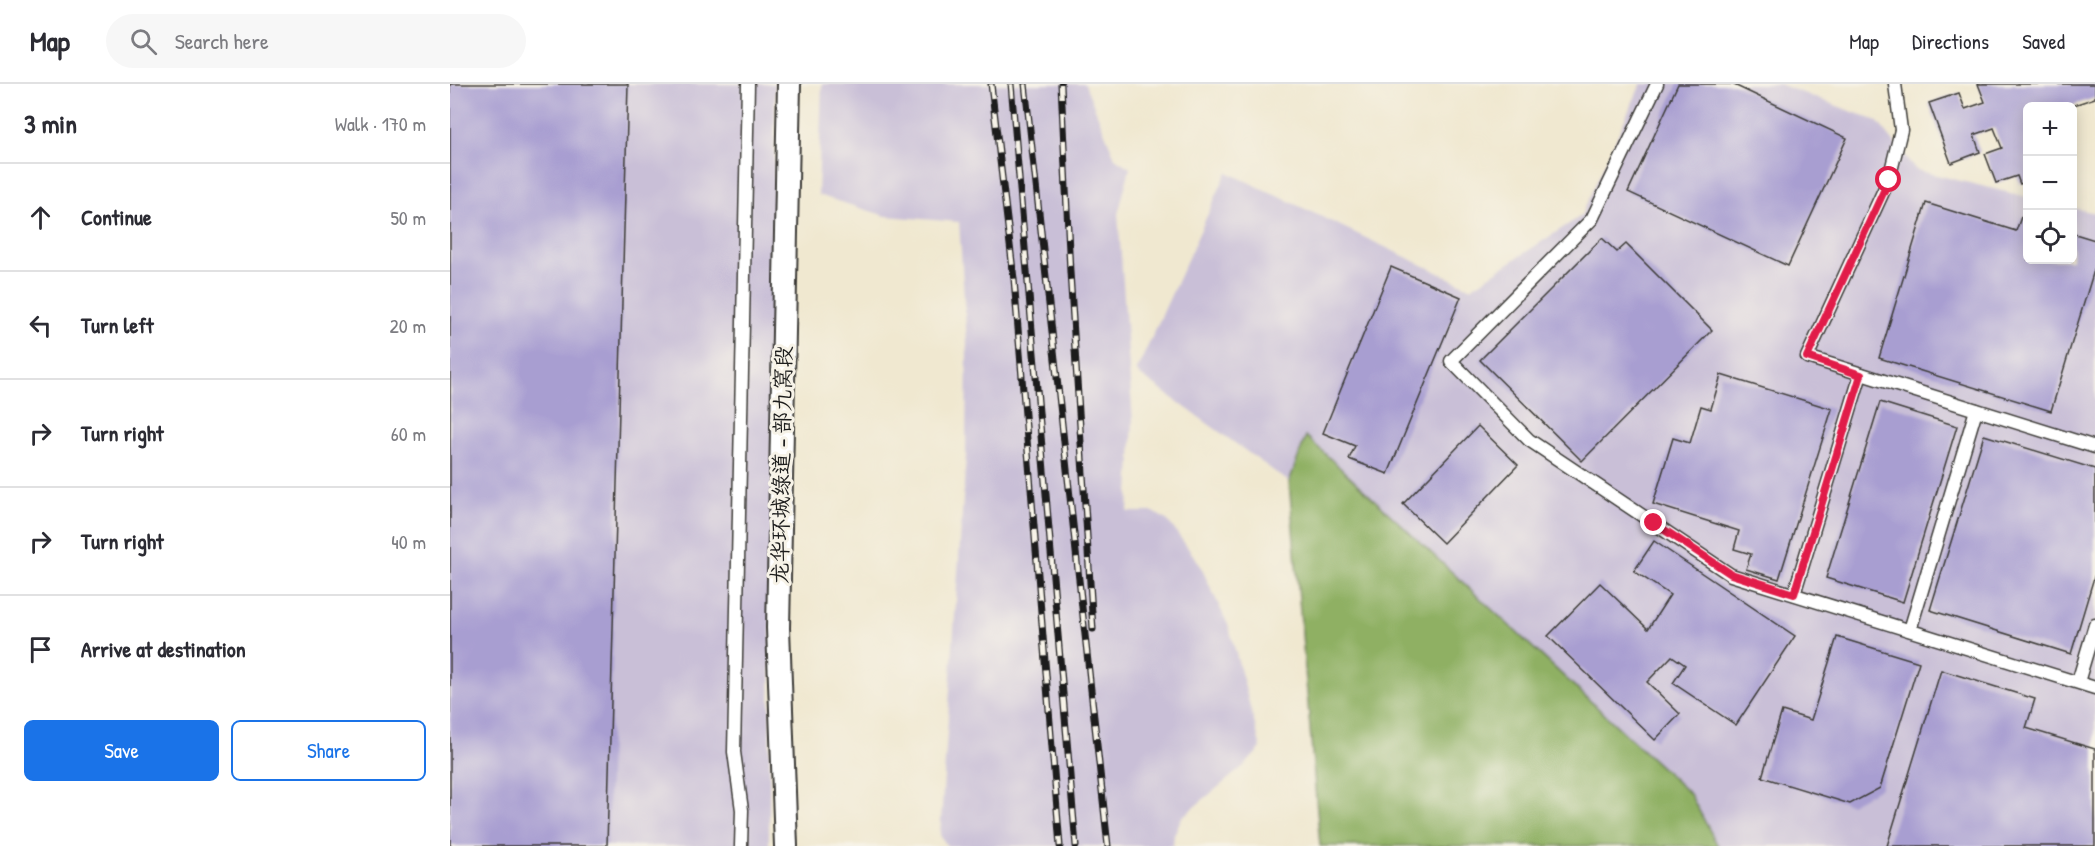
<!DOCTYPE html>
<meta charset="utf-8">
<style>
body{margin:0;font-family:"Patrick Hand","LXGW WenKai TC",sans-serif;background:#f7f7f7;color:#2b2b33}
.controls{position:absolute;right:18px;top:18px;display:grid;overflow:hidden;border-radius:9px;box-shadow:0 3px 15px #0003}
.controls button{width:54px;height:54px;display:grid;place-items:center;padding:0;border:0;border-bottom:2px solid #e1e1e2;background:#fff;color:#2b2b33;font:30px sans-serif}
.stop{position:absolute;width:18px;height:18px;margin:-14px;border:4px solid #e11d48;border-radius:50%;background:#fff}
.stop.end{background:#e11d48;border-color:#fff;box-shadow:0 2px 6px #0008}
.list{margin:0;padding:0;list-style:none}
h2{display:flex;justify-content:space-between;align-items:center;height:78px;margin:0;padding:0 24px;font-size:26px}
h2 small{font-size:20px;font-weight:400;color:#7c7c81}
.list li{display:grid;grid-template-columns:39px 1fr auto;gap:18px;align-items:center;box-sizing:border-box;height:108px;padding:0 24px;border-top:2px solid #e1e1e2}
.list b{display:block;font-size:22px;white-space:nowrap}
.list em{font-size:20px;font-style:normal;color:#7c7c81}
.actions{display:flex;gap:12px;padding:18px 24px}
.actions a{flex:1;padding:14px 0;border:2px solid #1a73e8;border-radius:9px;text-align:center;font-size:21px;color:#1a73e8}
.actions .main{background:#1a73e8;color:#fff}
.icon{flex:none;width:33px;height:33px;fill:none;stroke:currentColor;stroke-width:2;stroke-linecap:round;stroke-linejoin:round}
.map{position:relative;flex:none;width:1645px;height:762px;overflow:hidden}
header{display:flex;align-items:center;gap:36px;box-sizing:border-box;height:84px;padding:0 30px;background:#fff;border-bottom:2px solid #e1e1e2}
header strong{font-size:28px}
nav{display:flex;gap:33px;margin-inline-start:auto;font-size:21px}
.search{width:420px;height:54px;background:#f7f7f7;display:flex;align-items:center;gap:15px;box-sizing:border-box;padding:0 21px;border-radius:33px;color:#7c7c81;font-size:22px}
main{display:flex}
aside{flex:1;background:#fff}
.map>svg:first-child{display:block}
.industrial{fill:#c9bfd7}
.forest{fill:#8fb063;stroke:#566640;stroke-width:1.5}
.building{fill:#a89ed1}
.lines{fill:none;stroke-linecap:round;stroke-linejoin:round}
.service-casing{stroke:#3c3b37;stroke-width:15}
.minor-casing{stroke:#3c3b37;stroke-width:26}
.service{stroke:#fff;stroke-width:12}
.minor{stroke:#fff;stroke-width:22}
.rail-casing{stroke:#1c1c1c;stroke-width:7}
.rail{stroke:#f7f3e8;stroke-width:4.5;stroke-dasharray:14;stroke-linecap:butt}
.route{stroke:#e11d48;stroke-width:8}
.labels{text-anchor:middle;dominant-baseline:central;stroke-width:6;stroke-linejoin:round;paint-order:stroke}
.street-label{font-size:22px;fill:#1c1c1c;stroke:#f7f3e8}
</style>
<header>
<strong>Map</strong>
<div class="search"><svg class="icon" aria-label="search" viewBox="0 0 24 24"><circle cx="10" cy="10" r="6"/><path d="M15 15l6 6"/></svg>Search here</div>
<nav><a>Map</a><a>Directions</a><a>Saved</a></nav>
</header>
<main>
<aside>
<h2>3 min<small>Walk · 170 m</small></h2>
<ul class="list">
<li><svg class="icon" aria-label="ahead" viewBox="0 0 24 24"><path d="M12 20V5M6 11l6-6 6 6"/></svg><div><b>Continue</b></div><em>50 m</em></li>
<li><svg class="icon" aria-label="left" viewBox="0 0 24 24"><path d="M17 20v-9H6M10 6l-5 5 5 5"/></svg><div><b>Turn left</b></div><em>20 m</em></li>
<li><svg class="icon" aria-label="right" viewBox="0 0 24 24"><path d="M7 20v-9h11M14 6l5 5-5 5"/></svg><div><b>Turn right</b></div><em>60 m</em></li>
<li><svg class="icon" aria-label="right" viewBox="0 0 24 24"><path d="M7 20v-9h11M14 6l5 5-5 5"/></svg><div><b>Turn right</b></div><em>40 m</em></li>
<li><svg class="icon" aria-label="arrive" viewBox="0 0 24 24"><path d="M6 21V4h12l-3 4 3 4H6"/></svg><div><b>Arrive at destination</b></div></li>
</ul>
<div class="actions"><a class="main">Save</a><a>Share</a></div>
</aside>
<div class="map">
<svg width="1645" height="762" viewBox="0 0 1645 762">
<rect width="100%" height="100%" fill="#f7f3e8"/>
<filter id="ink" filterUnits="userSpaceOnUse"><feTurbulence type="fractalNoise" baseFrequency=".0167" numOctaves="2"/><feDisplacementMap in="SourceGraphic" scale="12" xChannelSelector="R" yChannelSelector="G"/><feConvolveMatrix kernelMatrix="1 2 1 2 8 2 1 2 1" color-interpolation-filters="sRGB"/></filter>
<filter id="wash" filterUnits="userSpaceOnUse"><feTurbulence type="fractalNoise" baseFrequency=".008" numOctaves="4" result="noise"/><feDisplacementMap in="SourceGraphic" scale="24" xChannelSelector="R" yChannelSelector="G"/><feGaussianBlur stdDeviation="1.35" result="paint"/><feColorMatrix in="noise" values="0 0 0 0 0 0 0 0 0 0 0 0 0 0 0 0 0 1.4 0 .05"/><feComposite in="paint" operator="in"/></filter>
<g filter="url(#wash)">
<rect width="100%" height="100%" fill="#f0e8d0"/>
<!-- industrial -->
<g class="industrial">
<path d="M0,0H325L319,762H0Z"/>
<path d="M372,0H635L665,74L680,84L668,130L683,338L678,428H704L718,437L749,479L779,543L811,664L795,681L732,733L724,751L723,762H497L490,751L516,371L517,257L509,138L436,132L368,111Z"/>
<path d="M1191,0H1329L1427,37L1466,86L1577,113L1578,176H1622L1623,124L1645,129V762H1268L1240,710L856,352L839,398L686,288L777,88L1021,204L1131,132Z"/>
</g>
<!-- forest -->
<path class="forest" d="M856,352L1240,710L1268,762H870L839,398Z"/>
<g id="blocks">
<!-- building -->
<g class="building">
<path d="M0,0H178L157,762H0Z"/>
<path d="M1228,0H1282L1397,54L1338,182L1178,108Z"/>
<path d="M1528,0H1645V14L1621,22H1578V97L1570,100L1567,92L1546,99L1535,70L1552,64L1544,44L1524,51L1530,68L1501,79L1479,19L1509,9L1515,25L1535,18Z"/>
<path d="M1476,119L1566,147L1571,133L1578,135V176H1622V149L1645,156V183L1601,327L1429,274Z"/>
<path d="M1152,154L1167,168L1176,160L1262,246L1132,377L1030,276Z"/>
<path d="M941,183L1011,213L938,390L899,375L905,362L873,349Z"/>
<path d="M1271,291L1382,325L1329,495L1296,485L1301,470L1284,465L1289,447L1203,420L1223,354L1240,359L1251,322L1261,325Z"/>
<path d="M1430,318L1507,342L1453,518L1376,494Z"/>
<path d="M1028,342L1068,381L993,459L953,420Z"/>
<path d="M1534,351L1645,385V490L1621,570L1480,526Z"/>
<path d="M1204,457L1345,552L1286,641L1223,599L1235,581L1222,572L1197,598L1230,630L1205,656L1098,552L1150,499L1198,545L1220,511L1184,487Z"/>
<path d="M1387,553L1469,578L1430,704L1400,720L1312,693L1332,627L1361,636Z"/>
<path d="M1491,586L1585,615L1576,644L1645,665V762H1437Z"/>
</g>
</g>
</g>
<g filter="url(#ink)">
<use href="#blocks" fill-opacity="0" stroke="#3c3b37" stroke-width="1.5"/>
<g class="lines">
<!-- service casing -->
<g class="service-casing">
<g id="service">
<path d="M1207,0L1142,135L1001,277L1079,356L1281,491L1645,604"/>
<path d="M1445,0L1451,46L1439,95L1357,273L1645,363"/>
<path d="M1344,510L1411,290"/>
<path d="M1460,546L1526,326"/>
<path d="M1628,598L1645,541"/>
<path d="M291,762L292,726L284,668L298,0"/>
</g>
</g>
<!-- minor casing -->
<g class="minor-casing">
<path id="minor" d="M336,762L328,544L339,0"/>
</g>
<!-- service -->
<use href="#service" class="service"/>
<!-- minor -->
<use href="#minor" class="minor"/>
<!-- rail casing -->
<g class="rail-casing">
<g id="rail">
<path d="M541,0L564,195L610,762"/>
<path d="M561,0L626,762"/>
<path d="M575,0L658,762"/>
<path d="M611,0L620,188L643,545"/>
</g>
</g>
<!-- rail -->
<use href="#rail" class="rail"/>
</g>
</g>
<g class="lines" filter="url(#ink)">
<!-- route -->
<path class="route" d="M1204,439L1281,490L1344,510L1411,291L1357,273L1439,96"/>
</g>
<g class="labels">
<!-- street labels -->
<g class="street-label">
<text transform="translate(331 381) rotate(-89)">龙华环城绿道 - 部九窝段</text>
</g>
</g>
</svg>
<div class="controls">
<button>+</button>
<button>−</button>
<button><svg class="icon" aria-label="locate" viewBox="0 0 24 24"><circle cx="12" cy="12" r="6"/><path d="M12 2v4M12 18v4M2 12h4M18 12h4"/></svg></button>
</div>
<div class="stop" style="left:1439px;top:96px"></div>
<div class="stop end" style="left:1204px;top:439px"></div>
</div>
</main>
